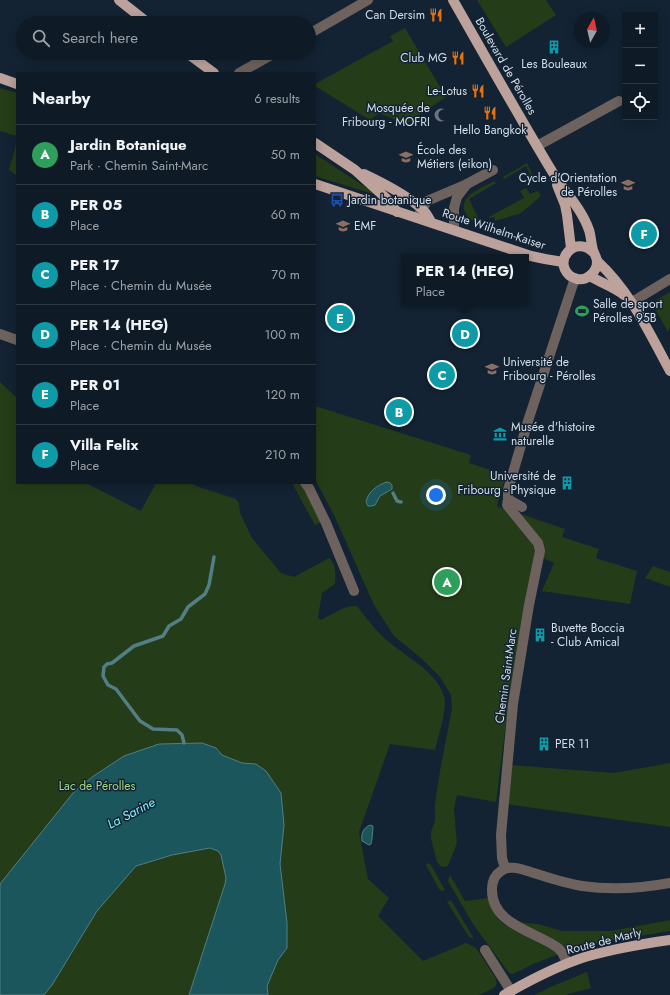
<!DOCTYPE html>
<meta charset="utf-8">
<style>
body{margin:0;font-family:Jost,sans-serif;background:#17232e;color:#f1f3f6}
.controls{position:absolute;right:12px;top:12px;display:grid;overflow:hidden;border-radius:0px;box-shadow:0 2px 10px #0003}
.controls button{width:36px;height:36px;display:grid;place-items:center;padding:0;border:0;border-bottom:1px solid #2e3843;background:#0e1a26;color:#f1f3f6;font:20px sans-serif}
.compass{position:absolute;left:574px;top:12px;width:36px;height:36px;border-radius:50%;background:#0e1a26;box-shadow:0 2px 10px #0003;rotate:8deg}
.you{position:absolute;left:436px;top:495px;width:14px;height:14px;margin:-10px;border:3px solid #fff;border-radius:50%;background:#1a73e8;box-shadow:0 0 0 6px #1a73e833}
.badge{display:grid;place-items:center;width:26px;height:26px;border-radius:50%;background:#ea580c;color:#fff;font-size:13px;font-weight:700}
.pin{position:absolute;translate:-50% -50%;border:2px solid #fff;box-shadow:0 1px 4px #0006}
.popup{position:absolute;left:401px;top:254px;width:128px;height:52px;box-sizing:border-box;display:grid;place-content:center;border-radius:0px;background:#0e1a26;filter:drop-shadow(0 1px 3px #0005);font-size:13px;white-space:nowrap;color:#9ba1a7}
.popup b{font-size:15px;color:#f1f3f6}
.popup::after{content:'';position:absolute;left:50%;top:100%;margin-left:-8px;border:8px solid transparent;border-top-color:#0e1a26}
.list{margin:0;padding:0;list-style:none}
h2{display:flex;justify-content:space-between;align-items:center;height:52px;margin:0;padding:0 16px;font-size:17px}
h2 small{font-size:13px;font-weight:400;color:#9ba1a7}
.list li{display:grid;grid-template-columns:26px 1fr auto;gap:12px;align-items:center;box-sizing:border-box;height:60px;padding:0 16px;border-top:1px solid #2e3843}
.list b{display:block;font-size:15px;white-space:nowrap}
.list p{margin:0;font-size:13px;white-space:nowrap;color:#9ba1a7}
.list em{font-size:13px;font-style:normal;color:#9ba1a7}
.icon{flex:none;width:22px;height:22px;fill:none;stroke:currentColor;stroke-width:2;stroke-linecap:round;stroke-linejoin:round}
.map{position:relative;flex:none;width:670px;height:995px;overflow:hidden}
.search{position:absolute;background:#0e1a26;box-shadow:0 2px 10px #0003;left:16px;top:16px;width:300px;height:44px;display:flex;align-items:center;gap:10px;box-sizing:border-box;padding:0 14px;border-radius:22px;color:#9ba1a7;font-size:15px}
.panel{position:absolute;background:#0e1a26;box-shadow:0 2px 10px #0003;left:16px;top:72px;width:300px;height:412px;border-radius:0px}
.map>svg:first-child{display:block}
.green{fill:#253c18;fill-rule:evenodd}
.water{fill:#1b565c;stroke:#527e86}
.lines{fill:none;stroke-linecap:round;stroke-linejoin:round}
.stream{stroke:#527e86;stroke-width:3.5}
.minor{stroke:#6e625e;stroke-width:10}
.major{stroke:#bca29b;stroke-width:10}
.labels{text-anchor:middle;dominant-baseline:central;stroke-width:3;stroke-linejoin:round;paint-order:stroke}
.poi-label{font-size:12px;fill:#d3dde9;stroke:#132333;text-anchor:start}
.street-label{font-size:12px;fill:#d3dde9;stroke:#132333}
.park-label{font-size:12px;fill:#a0d880;stroke:#132333}
.water-label{font-size:13px;font-style:italic;fill:#80f1fc;stroke:#132333}
</style>
<div class="map">
<svg width="670" height="995" viewBox="0 0 670 995">
<rect width="100%" height="100%" fill="#132333"/>
<!-- green -->
<g class="green">
<path d="M477,0H546L556,15L506,47Z"/>
<path d="M405,28L446,97L406,124L379,113L370,120L315,86V84L393,41L390,36Z"/>
<path d="M0,88L17,93V136L0,131Z"/>
<path d="M17,141V175H16L9,170Z"/>
<path d="M315,154L373,192V194L315,176Z"/>
<path d="M527,163L536,183H534L526,166L504,179L503,177Z"/>
<path d="M494,181L496,183L469,199L480,222V224C474,222 468,218 465,212C458,195 483,188 494,181Z"/>
<path d="M526,188L530,194L538,191L541,196L521,213L495,221L494,217L489,218V217L524,198L520,191Z"/>
<path d="M670,292V326L668,332L654,307L653,304L655,301Z"/>
<path d="M0,382L17,398V483H86L141,511L156,483H191L196,486L236,499L239,503L240,513L252,538L281,573L294,577L329,558C336,563 336,576 335,584L322,593L318,617L320,620C333,615 343,605 357,606C367,619 377,632 390,643C408,658 436,671 444,696C448,709 438,736 435,750L390,744L359,832L368,879L389,898L378,916L423,961L466,943L476,948L495,977L497,983L494,988L479,995H0ZM125,879L97,911L72,953L81,926Z"/>
<path d="M315,406L471,455L469,463L506,475L497,506L509,512L533,545L535,553L510,691L496,802L457,795L454,809L457,843L448,866L442,867L437,862L431,839V832L435,821V804L440,771L452,708L451,695L440,677L421,658L394,636L374,605L335,517L315,479Z"/>
<path d="M292,483H301L319,517L320,523L315,525Z"/>
<path d="M521,514L565,529L562,537L599,549L596,558L637,571L630,604L542,591L554,563L543,558L520,515Z"/>
<path d="M653,566L670,572V587L645,578Z"/>
<path d="M670,763V827L507,804L511,765L614,773Z"/>
<path d="M428,863L431,865L445,890L442,891L439,889L426,865Z"/>
<path d="M450,875L465,901L488,898L497,918L505,925L559,954L533,964L513,974L509,973L473,924L448,881Z"/>
<path d="M451,900L474,939L469,937L447,902Z"/>
<path d="M670,920V931C648,935 625,938 603,942C590,945 580,952 567,948L517,922L538,924L562,931H611Z"/>
<path d="M587,972L591,988L565,995H534L553,986Z"/>
</g>
<!-- water -->
<g class="water">
<path d="M387,482L390,483L392,485V489L380,496L375,505L372,506H368L366,502C368,492 377,485 387,482Z"/>
<path d="M202,743L216,748L222,755L242,763L256,764L266,771L281,793L284,825L280,864L287,923V948L278,960L267,986L268,995H189L225,884L226,878L221,855L218,851L210,848L172,855L136,866L97,911L52,985L44,995H0V884L73,793L92,777L124,756L159,744Z"/>
<path d="M370,825L373,826C373,828 372,842 371,844L369,845L362,841C361,834 363,828 370,825Z"/>
</g>
<g class="lines">
<!-- stream -->
<g class="stream">
<path d="M393,493L397,501L401,502"/>
<path d="M184,743L182,735L177,730L153,729L140,721L116,689L108,685L103,676L104,667L107,664L112,663L134,646L163,636L169,626L181,619L188,607L205,594L209,585L214,557"/>
</g>
<!-- minor -->
<g class="minor">
<path d="M309,34L368,0"/>
<path d="M239,73L275,53"/>
<path d="M537,146L619,101"/>
<path d="M418,216L427,201L467,184L493,170"/>
<path d="M454,229V208L457,197L467,184"/>
<path d="M632,302L670,279"/>
<path d="M0,334L17,340"/>
<path d="M305,483L309,488L326,523L354,591"/>
<path d="M508,499L522,507"/>
<path d="M505,868L502,858L501,835L513,704L529,605L540,551L538,543L507,505L508,499V490L528,421L575,278"/>
<path d="M485,950L511,991"/>
<path d="M567,963C565,958 563,952 558,948C535,931 491,925 492,889C492,882 495,875 501,871C506,867 515,867 521,869C541,875 562,883 582,886C610,890 643,888 670,883"/>
</g>
<!-- major -->
<g class="major">
<path d="M119,0L148,23"/>
<path d="M453,0C485,56 517,113 550,168C562,189 581,207 589,230C591,236 591,243 593,250C594,254 597,257 597,262C597,272 587,281 577,279C574,278 571,277 569,275C553,260 575,235 593,252"/>
<path d="M187,53L214,73"/>
<path d="M0,78L17,84"/>
<path d="M315,143L355,170L387,199L397,212"/>
<path d="M364,174C383,183 409,196 424,211C427,214 429,218 431,222"/>
<path d="M315,184L531,256L545,259L563,262"/>
<path d="M557,185L565,205L567,215L571,248"/>
<path d="M597,261C630,291 649,332 670,371"/>
<path d="M590,276C601,283 614,287 624,295"/>
<path d="M504,995C530,980 557,966 585,957C613,949 642,944 670,940"/>
</g>
</g>
<!-- icons -->
<defs>
<g id="restaurant-bare" transform="scale(1.08)"><path d="M-5-6h1v4h1v-4h1v4h1v-4h1v5L-1.5 .5V6h-2V.5L-5-1ZM5-6V6H3V1.5H1.5Q1.5-4 5-6Z" fill="#e8710a" stroke="#132333" stroke-width="2.5" paint-order="stroke"/></g>
<g id="building-bare" transform="scale(1.08)"><path d="M-4-6H4V6H1V3H-1V6H-4ZM-2.5-4.3h1.7v1.8h-1.7ZM.8-4.3h1.7v1.8H.8ZM-2.5-1h1.7V.8h-1.7ZM.8-1h1.7V.8H.8Z" fill="#0f9aa8" stroke="#132333" stroke-width="2.5" paint-order="stroke"/></g>
<g id="mosque-bare" transform="scale(1.08)"><path d="M3.5-4.9A6 6 0 1 0 3.5 4.9A5 5 0 1 1 3.5-4.9Z" fill="#6b7280" stroke="#132333" stroke-width="2.5" paint-order="stroke"/></g>
<g id="university-bare" transform="scale(1.08)"><path d="M0-5L7-2L0 1L-7-2ZM-4 1L0 2.5L4 1V4Q0 6-4 4Z" fill="#8d6e63" stroke="#132333" stroke-width="2.5" paint-order="stroke"/></g>
<g id="school-bare" transform="scale(1.08)"><path d="M0-5L7-2L0 1L-7-2ZM-4 1L0 2.5L4 1V4Q0 6-4 4Z" fill="#8d6e63" stroke="#132333" stroke-width="2.5" paint-order="stroke"/></g>
<g id="bus-bare" transform="scale(1.08)"><path d="M-5-6H5V4H4V6H2V4H-2V6H-4V4H-5ZM-3.5-4V0h7V-4ZM-3.5 1.2v1.5H-2V1.2ZM2 1.2v1.5H3.5V1.2Z" fill="#1a4fb4" stroke="#132333" stroke-width="2.5" paint-order="stroke"/></g>
<g id="stadium-bare" transform="scale(1.08)"><path d="M0-5a6.5 5 0 1 0 0 10a6.5 5 0 1 0 0-10ZM-3.5-1.8h7v3.6h-7Z" fill="#2e9e5b" stroke="#132333" stroke-width="2.5" paint-order="stroke"/></g>
<g id="museum-bare" transform="scale(1.08)"><path d="M0-6L6-3V-2H-6V-3ZM-5-1h2V3h-2ZM-1-1h2V3h-2ZM3-1h2V3H3ZM-6 4H6V6H-6Z" fill="#0f9aa8" stroke="#132333" stroke-width="2.5" paint-order="stroke"/></g>
</defs>
<g fill-rule="evenodd">
<use href="#restaurant-bare" x="436" y="15"/>
<use href="#building-bare" x="554" y="47"/>
<use href="#restaurant-bare" x="458" y="58"/>
<use href="#restaurant-bare" x="478" y="91"/>
<use href="#restaurant-bare" x="490" y="113"/>
<use href="#mosque-bare" x="441" y="115"/>
<use href="#university-bare" x="406" y="157"/>
<use href="#school-bare" x="628" y="185"/>
<use href="#bus-bare" x="337" y="200"/>
<use href="#university-bare" x="343" y="226"/>
<use href="#stadium-bare" x="582" y="311"/>
<use href="#university-bare" x="492" y="369"/>
<use href="#museum-bare" x="500" y="434"/>
<use href="#building-bare" x="567" y="483"/>
<use href="#building-bare" x="540" y="635"/>
<use href="#building-bare" x="544" y="744"/>
</g>
<g class="labels">
<!-- poi labels -->
<g class="poi-label">
<text x="425" y="15" text-anchor="end">Can Dersim</text>
<text x="447" y="58" text-anchor="end">Club MG</text>
<text x="554" y="64" text-anchor="middle">Les Bouleaux</text>
<text x="467" y="91" text-anchor="end">Le-Lotus</text>
<text x="430" y="108" text-anchor="end">Mosquée de<tspan x="430" dy="14">Fribourg - MOFRI</tspan></text>
<text x="490" y="130" text-anchor="middle">Hello Bangkok</text>
<text x="417" y="150">École des<tspan x="417" dy="14">Métiers (eikon)</tspan></text>
<text x="617" y="178" text-anchor="end">Cycle d'Orientation<tspan x="617" dy="14">de Pérolles</tspan></text>
<text x="348" y="200">Jardin botanique</text>
<text x="354" y="226">EMF</text>
<text x="593" y="304">Salle de sport<tspan x="593" dy="14">Pérolles 95B</tspan></text>
<text x="503" y="362">Université de<tspan x="503" dy="14">Fribourg - Pérolles</tspan></text>
<text x="511" y="427">Musée d'histoire<tspan x="511" dy="14">naturelle</tspan></text>
<text x="556" y="476" text-anchor="end">Université de<tspan x="556" dy="14">Fribourg - Physique</tspan></text>
<text x="551" y="628">Buvette Boccia<tspan x="551" dy="14">- Club Amical</tspan></text>
<text x="555" y="744">PER 11</text>
</g>
<!-- street labels -->
<g class="street-label">
<text transform="translate(506 66) rotate(60)">Boulevard de Pérolles</text>
<text transform="translate(494 229) rotate(18)">Route Wilhelm-Kaiser</text>
<text transform="translate(506 676) rotate(-82)">Chemin Saint-Marc</text>
<text transform="translate(604 941) rotate(-14)">Route de Marly</text>
</g>
<!-- park labels -->
<g class="park-label">
<text x="97" y="786">Lac de Pérolles</text>
</g>
<!-- water labels -->
<g class="water-label">
<text transform="translate(131 813) rotate(-28)">La Sarine</text>
</g>
</g>
</svg>
<div class="controls">
<button>+</button>
<button>−</button>
<button><svg class="icon" aria-label="locate" viewBox="0 0 24 24"><circle cx="12" cy="12" r="6"/><path d="M12 2v4M12 18v4M2 12h4M18 12h4"/></svg></button>
</div>
<svg class="compass" viewBox="-18 -18 36 36"><path d="M0-13l5 13h-10z" fill="#e53935"/><path d="M0 13l5-13h-10z" fill="#9ba1a7"/></svg>
<div class="you"></div>
<div class="pin badge" style="left:447px;top:582px;background:#2e9e5b">A</div>
<div class="pin badge" style="left:399px;top:412px;background:#0f9aa8">B</div>
<div class="pin badge" style="left:442px;top:375px;background:#0f9aa8">C</div>
<div class="pin badge" style="left:465px;top:334px;background:#0f9aa8">D</div>
<div class="popup"><b>PER 14 (HEG)</b>Place</div>
<div class="pin badge" style="left:340px;top:318px;background:#0f9aa8">E</div>
<div class="pin badge" style="left:644px;top:234px;background:#0f9aa8">F</div>
<div class="search"><svg class="icon" aria-label="search" viewBox="0 0 24 24"><circle cx="10" cy="10" r="6"/><path d="M15 15l6 6"/></svg>Search here</div>
<section class="panel">
<h2>Nearby<small>6 results</small></h2>
<ul class="list">
<li><span class="badge" style="background:#2e9e5b">A</span><div><b>Jardin Botanique</b><p>Park · Chemin Saint-Marc</p></div><em>50 m</em></li>
<li><span class="badge" style="background:#0f9aa8">B</span><div><b>PER 05</b><p>Place</p></div><em>60 m</em></li>
<li><span class="badge" style="background:#0f9aa8">C</span><div><b>PER 17</b><p>Place · Chemin du Musée</p></div><em>70 m</em></li>
<li><span class="badge" style="background:#0f9aa8">D</span><div><b>PER 14 (HEG)</b><p>Place · Chemin du Musée</p></div><em>100 m</em></li>
<li><span class="badge" style="background:#0f9aa8">E</span><div><b>PER 01</b><p>Place</p></div><em>120 m</em></li>
<li><span class="badge" style="background:#0f9aa8">F</span><div><b>Villa Felix</b><p>Place</p></div><em>210 m</em></li>
</ul>
</section>
</div>
